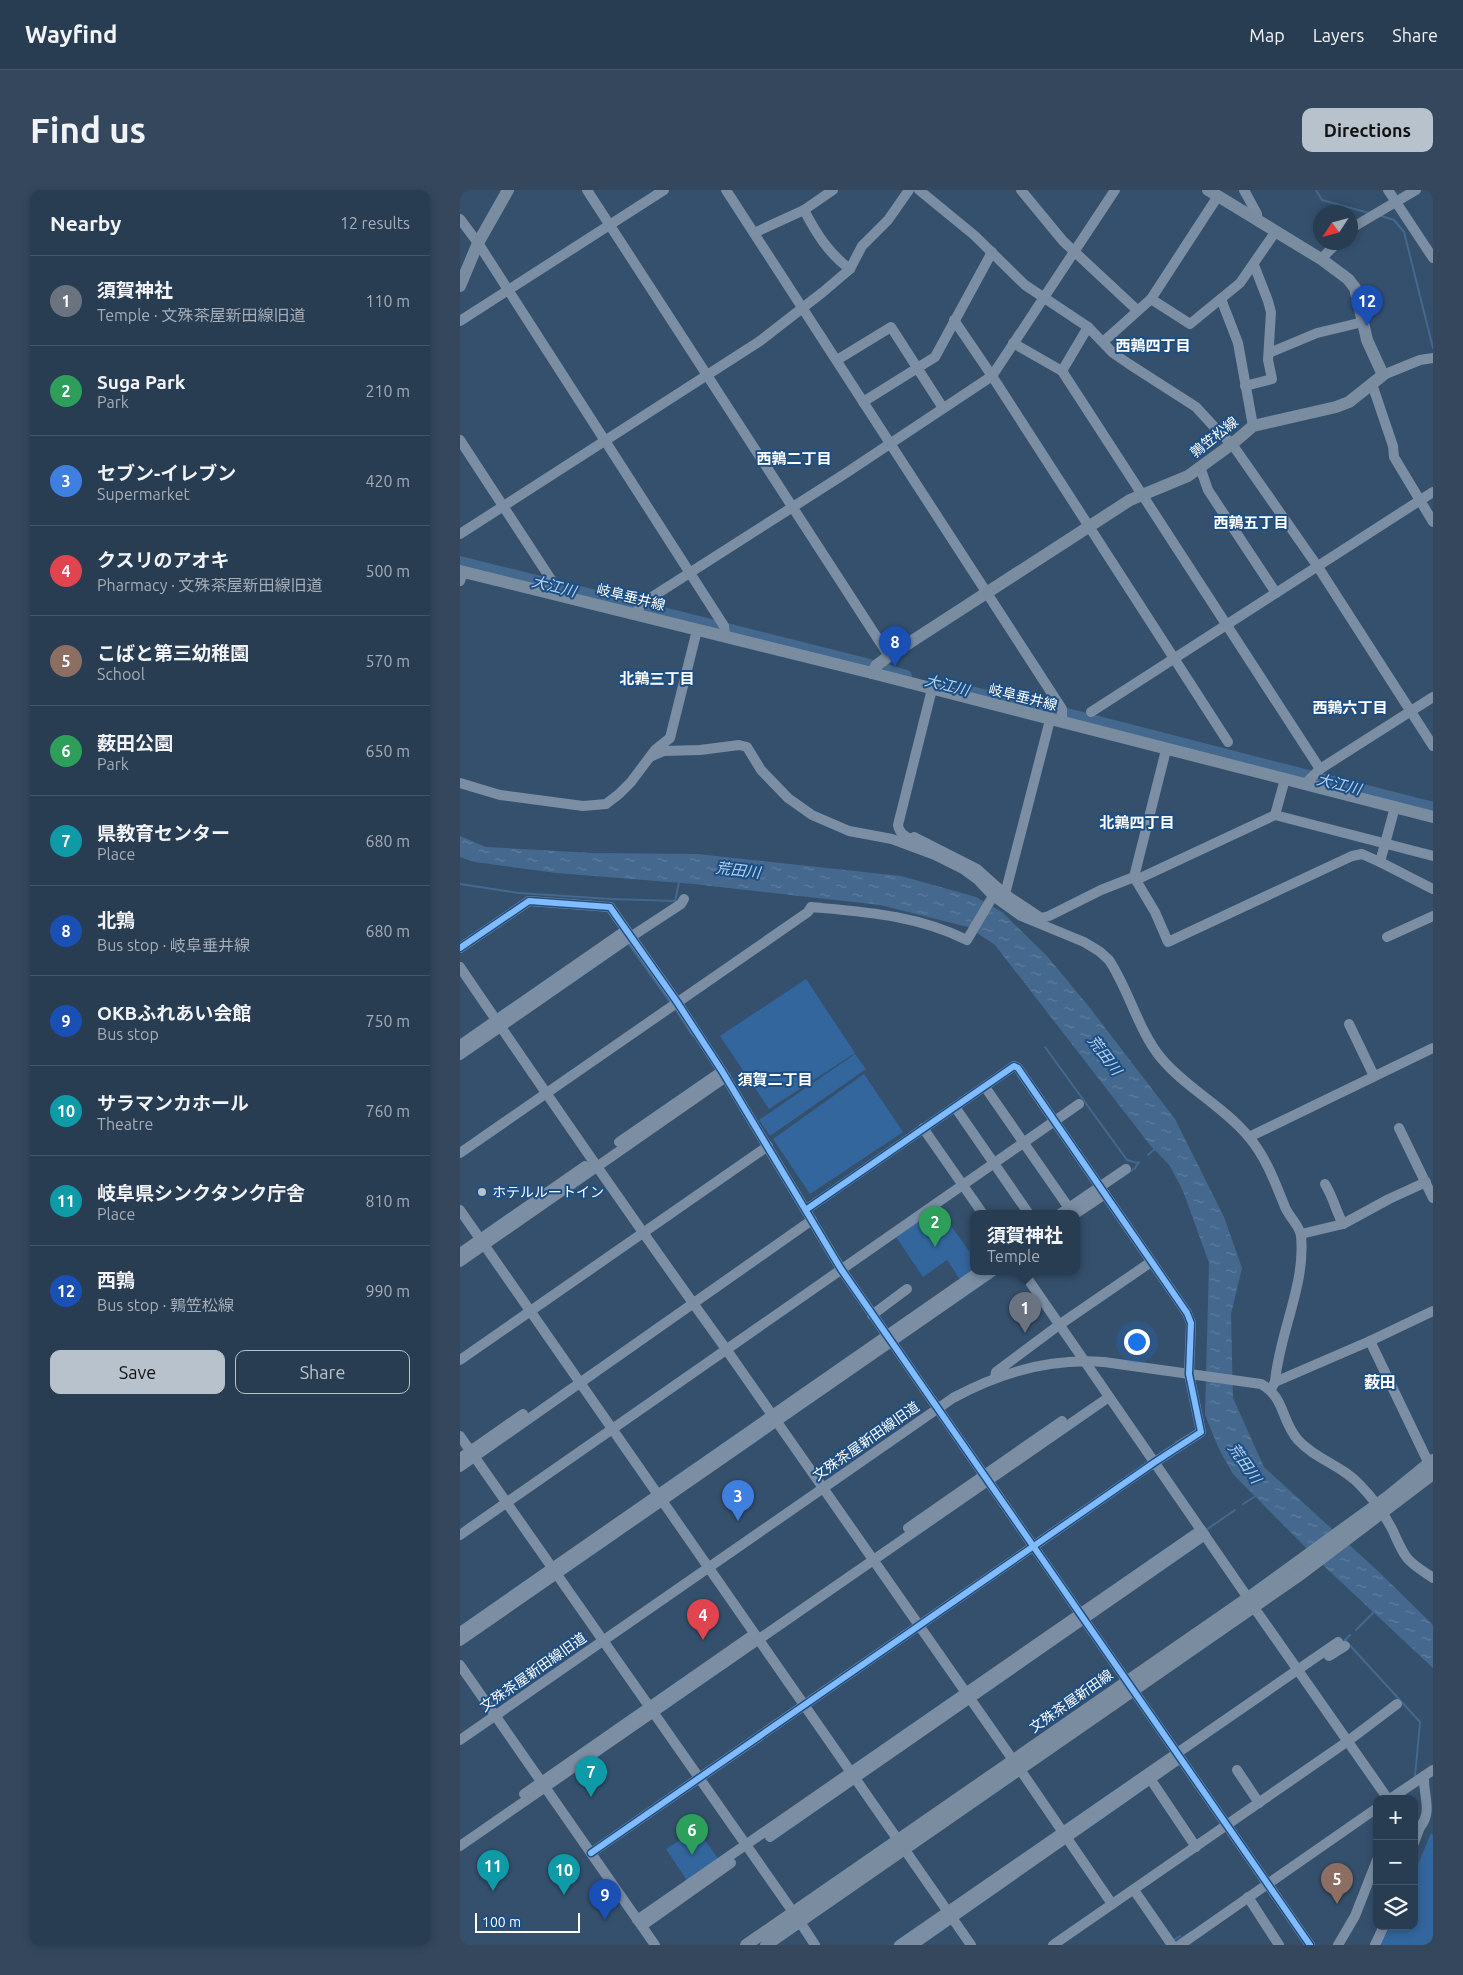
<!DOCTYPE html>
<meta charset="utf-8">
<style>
body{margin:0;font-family:Ubuntu,"Noto Sans JP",sans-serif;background:#34475c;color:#f1f3f6}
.controls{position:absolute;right:15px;bottom:15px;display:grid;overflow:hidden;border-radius:10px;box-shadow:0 2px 8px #0003}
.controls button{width:45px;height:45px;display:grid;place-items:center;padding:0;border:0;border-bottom:1px solid #445669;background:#283c52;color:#f1f3f6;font:25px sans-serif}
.compass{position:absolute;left:853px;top:15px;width:45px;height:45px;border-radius:50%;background:#283c52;box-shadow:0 2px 8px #0003;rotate:234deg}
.scale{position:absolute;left:15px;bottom:12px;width:105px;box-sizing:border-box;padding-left:5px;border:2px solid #fff;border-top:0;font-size:14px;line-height:18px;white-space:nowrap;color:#fff;-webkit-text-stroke:4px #1d4f85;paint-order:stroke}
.you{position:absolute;left:676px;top:1151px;width:18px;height:18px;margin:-12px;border:4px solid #fff;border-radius:50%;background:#1a73e8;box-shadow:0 0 0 8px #1a73e833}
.badge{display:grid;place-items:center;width:32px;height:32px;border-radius:50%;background:#b8c2cc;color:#fff;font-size:16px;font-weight:700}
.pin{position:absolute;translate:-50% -41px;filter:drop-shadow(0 1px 2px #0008)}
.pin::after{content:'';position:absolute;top:26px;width:18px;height:15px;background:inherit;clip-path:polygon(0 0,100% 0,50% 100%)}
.popup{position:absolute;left:510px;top:1020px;width:110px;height:65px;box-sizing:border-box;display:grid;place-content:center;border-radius:10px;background:#283c52;filter:drop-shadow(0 1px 4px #0005);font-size:16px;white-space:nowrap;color:#a5adb8}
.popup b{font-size:19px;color:#f1f3f6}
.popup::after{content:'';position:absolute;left:50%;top:100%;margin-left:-10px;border:10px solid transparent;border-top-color:#283c52}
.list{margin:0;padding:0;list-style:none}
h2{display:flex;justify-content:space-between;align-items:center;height:65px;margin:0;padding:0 20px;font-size:21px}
h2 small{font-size:16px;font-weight:400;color:#a5adb8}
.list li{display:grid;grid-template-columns:32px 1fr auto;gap:15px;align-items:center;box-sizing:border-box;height:90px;padding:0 20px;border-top:1px solid #445669}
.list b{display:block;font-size:19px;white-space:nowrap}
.list p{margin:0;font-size:16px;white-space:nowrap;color:#a5adb8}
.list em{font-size:16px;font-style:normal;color:#a5adb8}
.actions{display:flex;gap:10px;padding:15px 20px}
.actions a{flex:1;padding:11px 0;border:1px solid #b8c2cc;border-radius:10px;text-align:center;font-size:18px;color:#b8c2cc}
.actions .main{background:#b8c2cc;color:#111}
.icon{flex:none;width:28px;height:28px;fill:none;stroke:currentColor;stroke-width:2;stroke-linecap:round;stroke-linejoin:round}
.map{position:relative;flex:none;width:973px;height:1755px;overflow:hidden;border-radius:10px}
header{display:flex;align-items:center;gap:30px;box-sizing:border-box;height:70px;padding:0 25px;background:#283c52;border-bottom:1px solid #445669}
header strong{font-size:24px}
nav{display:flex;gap:28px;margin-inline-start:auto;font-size:18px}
.intro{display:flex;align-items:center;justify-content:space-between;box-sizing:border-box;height:120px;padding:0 30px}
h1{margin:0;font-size:35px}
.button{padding:12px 22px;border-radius:10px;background:#b8c2cc;color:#111;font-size:18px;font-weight:700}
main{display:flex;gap:30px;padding:0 30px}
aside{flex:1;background:#283c52;border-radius:10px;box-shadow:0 2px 8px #0003}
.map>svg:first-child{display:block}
.green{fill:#32669c}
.water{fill:url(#water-ripples)}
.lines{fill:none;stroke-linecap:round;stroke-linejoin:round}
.stream{stroke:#44688e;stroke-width:2}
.river{stroke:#44688e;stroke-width:12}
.minor{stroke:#7b8ea3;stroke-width:10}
.major{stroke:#7a8ca0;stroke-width:12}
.major-bridge{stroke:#7a8ca0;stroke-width:12}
.cycleway-casing{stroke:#1d4f85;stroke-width:9}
.cycleway{stroke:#80bcff;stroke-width:6}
.poi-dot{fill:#b8c2cc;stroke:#1d4f85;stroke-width:2}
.labels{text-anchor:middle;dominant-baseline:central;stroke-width:4;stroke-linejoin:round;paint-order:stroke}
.street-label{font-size:14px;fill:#fff;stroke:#1d4f85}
.poi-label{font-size:14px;fill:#fff;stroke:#1d4f85;text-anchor:start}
.neighbourhood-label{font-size:15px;font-weight:bold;fill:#fff;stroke:#1d4f85}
.water-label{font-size:15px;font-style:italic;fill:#b0d1f2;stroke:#1d4f85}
.quarter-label{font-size:16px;font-weight:bold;fill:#fff;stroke:#1d4f85}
</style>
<header>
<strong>Wayfind</strong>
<nav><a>Map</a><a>Layers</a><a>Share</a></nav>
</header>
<div class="intro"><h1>Find us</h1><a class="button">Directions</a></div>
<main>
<aside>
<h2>Nearby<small>12 results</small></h2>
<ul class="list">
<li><span class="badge" style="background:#6b7280">1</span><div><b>須賀神社</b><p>Temple · 文殊茶屋新田線旧道</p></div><em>110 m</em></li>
<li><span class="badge" style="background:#2e9e5b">2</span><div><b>Suga Park</b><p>Park</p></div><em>210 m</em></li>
<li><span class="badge" style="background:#3f7fe0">3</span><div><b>セブン-イレブン</b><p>Supermarket</p></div><em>420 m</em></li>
<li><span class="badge" style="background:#e0444e">4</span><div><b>クスリのアオキ</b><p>Pharmacy · 文殊茶屋新田線旧道</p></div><em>500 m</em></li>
<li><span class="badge" style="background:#8d6e63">5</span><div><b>こばと第三幼稚園</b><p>School</p></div><em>570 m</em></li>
<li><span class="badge" style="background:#2e9e5b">6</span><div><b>薮田公園</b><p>Park</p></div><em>650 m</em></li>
<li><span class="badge" style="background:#0f9aa8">7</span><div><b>県教育センター</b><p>Place</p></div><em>680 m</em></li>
<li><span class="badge" style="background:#1a4fb4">8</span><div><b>北鶉</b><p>Bus stop · 岐阜垂井線</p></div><em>680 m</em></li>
<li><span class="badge" style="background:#1a4fb4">9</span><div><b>OKBふれあい会館</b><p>Bus stop</p></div><em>750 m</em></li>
<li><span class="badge" style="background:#0f9aa8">10</span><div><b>サラマンカホール</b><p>Theatre</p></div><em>760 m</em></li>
<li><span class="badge" style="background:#0f9aa8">11</span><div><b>岐阜県シンクタンク庁舎</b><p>Place</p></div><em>810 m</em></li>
<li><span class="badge" style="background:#1a4fb4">12</span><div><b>西鶉</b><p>Bus stop · 鶉笠松線</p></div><em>990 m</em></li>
</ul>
<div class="actions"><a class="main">Save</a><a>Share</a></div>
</aside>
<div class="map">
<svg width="973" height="1755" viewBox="0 0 973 1755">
<defs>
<pattern id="water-ripples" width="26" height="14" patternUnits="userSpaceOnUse" patternTransform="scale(1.25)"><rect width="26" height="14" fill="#44688e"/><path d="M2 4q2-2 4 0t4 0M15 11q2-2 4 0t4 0" fill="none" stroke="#607f9f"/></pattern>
</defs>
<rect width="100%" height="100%" fill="#35506d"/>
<!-- green -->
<g class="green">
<path d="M346,789L395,863L309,919L260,846Z"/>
<path d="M395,864L406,879L310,946L299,930Z"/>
<path d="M404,884L443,942L350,1004L313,949Z"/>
<path d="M477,1016L514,1068V1082L501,1091L487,1070L463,1087L434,1044Z"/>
<path d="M237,1639L259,1670L228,1692L206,1659Z"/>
<path d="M971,1643L973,1645V1755H920L931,1736H954V1684Z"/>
</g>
<!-- water -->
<path class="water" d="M0,646L26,657L132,663L237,664L441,686L516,707L542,722L587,766L630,818L715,929L764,1027L782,1078L771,1124L773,1208L804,1277L919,1382L973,1435V1478L865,1377L773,1284L759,1259L745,1225L749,1073L723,1001L710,976L690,955L535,755L508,737L420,715L234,694L96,683L15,672L0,667Z"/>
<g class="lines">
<!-- stream -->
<g class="stream">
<path d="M856,0L862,10L909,23"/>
<path d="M921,26L934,30L944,42L973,158"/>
<path d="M0,694L59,703L150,709L216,711"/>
<path d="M215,712L219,692"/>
<path d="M168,753L210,812"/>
<path d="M216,820L233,846"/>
<path d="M585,857L667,970L677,973"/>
<path d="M688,965L696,958"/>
<path d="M669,982L675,978L679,972"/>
<path d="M716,1252L738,1239"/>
<path d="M783,1314L796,1306"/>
<path d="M746,1340L775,1320"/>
<path d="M896,1440L914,1422"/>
<path d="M885,1450L960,1532L955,1587"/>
<path d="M882,1453L890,1445"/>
<path d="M714,1750L720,1746"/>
<path d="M716,1752L731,1742"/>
</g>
<!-- river -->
<g class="river">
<path d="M0,372L406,474L446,486"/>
<path d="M506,501L615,526L973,618"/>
</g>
<!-- minor -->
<g class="minor">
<path d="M127,0L429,466"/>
<path d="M266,0L602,519V532"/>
<path d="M459,0L514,45L565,95L628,137L653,163L669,174L736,217L758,241L772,254L858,377L973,556"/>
<path d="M561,0L603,51L677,120"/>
<path d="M784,0L797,24V30"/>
<path d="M928,0L973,68"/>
<path d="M344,20C356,43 369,64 390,79"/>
<path d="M0,29L18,53L264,436L265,447"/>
<path d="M891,40L895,36L956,0"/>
<path d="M294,43L344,20L373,0"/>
<path d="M861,69L878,52"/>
<path d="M691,109L730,134L780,93L816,41"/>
<path d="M761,109L778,153L793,236"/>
<path d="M494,130L532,186L768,552"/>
<path d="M0,131L204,0"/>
<path d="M643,152L691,109L758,6"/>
<path d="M553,153L602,181L860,579"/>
<path d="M809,163L857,143L903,132"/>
<path d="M377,170L431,137L483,218"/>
<path d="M602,181L628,137"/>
<path d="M923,185L960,170L973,168"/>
<path d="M912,194L933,256L934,267L973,332"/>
<path d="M785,196L812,189L808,170L811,122L808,111L794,75"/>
<path d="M403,212L475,167L532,62"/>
<path d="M0,250L92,391L94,403"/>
<path d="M740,277L748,300L816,403"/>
<path d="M0,344L300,151L363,102L390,79L402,56L428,30L449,0"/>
<path d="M0,391L3,381"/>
<path d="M176,424L181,414L386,283L532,186L655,0"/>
<path d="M631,522L973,302"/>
<path d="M190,567L204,561L240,560L279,555L287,557L301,580L328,608L352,625L389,641L432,649L475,665L503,679L518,690L533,706L561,726L624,752L639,761L649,770C669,800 678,840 701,868C726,898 763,916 788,946C806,967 815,992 825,1017C829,1027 840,1036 841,1046C846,1094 819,1144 815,1192L811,1199"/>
<path d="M825,589L815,625L973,666"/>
<path d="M0,593L40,605L123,616L146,614L159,604L171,592L195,560L210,548L237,440"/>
<path d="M847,595L849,590L860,579L973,507"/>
<path d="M454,647L517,679L545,704L581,728"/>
<path d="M458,653C450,649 439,645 438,635L472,499"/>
<path d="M920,672L973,699"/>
<path d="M674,687L695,722L708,752L892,666L902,664L920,672L935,617"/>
<path d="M674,687L706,560"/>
<path d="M676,690L815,625"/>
<path d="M545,704L590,530"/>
<path d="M577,727L581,728L589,726L641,700L674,687"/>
<path d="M927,747L973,726"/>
<path d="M0,758L69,711L150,717L217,812L262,881L381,1079L850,1755"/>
<path d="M0,777C87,905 175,1033 266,1159L553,1570"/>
<path d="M889,834L914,886"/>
<path d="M0,855L166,740"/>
<path d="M0,865L166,750L221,714L224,709"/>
<path d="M525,897L609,1018"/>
<path d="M495,917L569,1024"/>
<path d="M463,938L523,1024"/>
<path d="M939,938L973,1008"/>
<path d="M789,947L973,858"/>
<path d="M159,952L262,881"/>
<path d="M0,963L348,722L351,717C405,722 457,725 507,750L533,706"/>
<path d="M865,994C873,1007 876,1021 883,1034"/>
<path d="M0,1020L511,1755"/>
<path d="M600,1024L666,979"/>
<path d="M615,1024L645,1004"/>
<path d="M841,1044L883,1034L929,1009L966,992"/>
<path d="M0,1063L125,976"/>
<path d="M0,1072L266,887"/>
<path d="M563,1082L788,1408"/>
<path d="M412,1125L447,1099"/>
<path d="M910,1151L971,1278"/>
<path d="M0,1170L308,956"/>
<path d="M535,1188L536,1182L599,1135L691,1072"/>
<path d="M815,1192L910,1151L973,1121"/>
<path d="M0,1246L333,1722"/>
<path d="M0,1268L63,1224"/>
<path d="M0,1277L352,1030"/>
<path d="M448,1338L602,1231"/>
<path d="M0,1345L619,914"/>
<path d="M793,1416L928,1609"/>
<path d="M0,1442L518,1082"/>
<path d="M0,1451L532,1082"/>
<path d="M869,1466L885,1456"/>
<path d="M0,1475L195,1755"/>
<path d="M0,1550L493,1208C539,1183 591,1168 644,1172L801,1194C825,1207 821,1231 838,1250C855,1269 883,1276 900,1295C912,1307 924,1324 932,1339C937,1349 941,1361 948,1369C955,1377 965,1382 973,1388"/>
<path d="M559,1578L652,1714"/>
<path d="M777,1580L799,1613"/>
<path d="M691,1590L736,1657"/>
<path d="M64,1604L294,1444"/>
<path d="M930,1609L973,1580"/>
<path d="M954,1638L960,1637C973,1622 963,1605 964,1586"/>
<path d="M310,1647L745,1345"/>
<path d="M954,1653L960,1637"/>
<path d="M0,1656L649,1207"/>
<path d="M131,1663L695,1272L741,1242L729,1184L731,1133L727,1123L558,878L554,876L347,1019"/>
<path d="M674,1700L712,1755"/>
<path d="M788,1707L819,1755"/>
<path d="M177,1730L741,1340"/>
<path d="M340,1732L355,1755"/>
<path d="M182,1736L271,1673"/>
<path d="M439,1755L878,1452"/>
<path d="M453,1755L719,1569"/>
<path d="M593,1755L888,1551L937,1514"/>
<path d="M720,1755L917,1618"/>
<path d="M878,1755L895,1726L917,1670"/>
<path d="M915,1755L924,1736"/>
</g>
<!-- major -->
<g class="major">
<path d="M0,96L18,53L48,0"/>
<path d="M0,381L412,483L973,627"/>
<path d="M412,483L417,475L429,466L670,310L728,286L772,254L793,236L876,217L889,212L923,185L907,150L895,98L888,89L861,69L748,0"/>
<path d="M286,1755L788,1408L930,1305"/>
<path d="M306,1755L841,1384L973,1284"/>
</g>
<!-- major-bridge -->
<path class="major-bridge" d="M930,1305L973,1270"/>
<!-- cycleway casing -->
<g class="cycleway-casing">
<g id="cycleway">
<path d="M0,758L69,711L150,717L217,812L262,881L381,1079L850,1755"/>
<path d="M131,1663L695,1272L741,1242L729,1184L731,1133L727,1123L558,878L554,876L347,1019"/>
</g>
</g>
<!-- cycleway -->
<use href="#cycleway" class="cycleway"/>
</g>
<!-- markers -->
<circle class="poi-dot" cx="22" cy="1002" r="5"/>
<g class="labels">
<!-- street labels -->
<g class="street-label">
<text transform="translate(754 247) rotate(-38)">鶉笠松線</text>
<text transform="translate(171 407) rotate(14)">岐阜垂井線</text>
<text transform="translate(563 507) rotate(14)">岐阜垂井線</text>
<text transform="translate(406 1251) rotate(-35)">文殊茶屋新田線旧道</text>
<text transform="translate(73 1482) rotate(-35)">文殊茶屋新田線旧道</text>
<text transform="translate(611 1511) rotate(-35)">文殊茶屋新田線</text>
</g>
<!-- poi labels -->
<g class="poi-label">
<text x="32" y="1002">ホテルルートイン</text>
</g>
<!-- neighbourhood labels -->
<g class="neighbourhood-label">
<text x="693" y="155">西鶉四丁目</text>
<text x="334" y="268">西鶉二丁目</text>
<text x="791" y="332">西鶉五丁目</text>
<text x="197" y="488">北鶉三丁目</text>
<text x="890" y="517">西鶉六丁目</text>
<text x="677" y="632">北鶉四丁目</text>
<text x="315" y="889">須賀二丁目</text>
</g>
<!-- water labels -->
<g class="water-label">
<text transform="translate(94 396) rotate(14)">大江川</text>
<text transform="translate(487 495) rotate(14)">大江川</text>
<text transform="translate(879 594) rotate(14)">大江川</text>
<text transform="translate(278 680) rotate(7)">荒田川</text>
<text transform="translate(645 865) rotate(53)">荒田川</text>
<text transform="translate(785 1273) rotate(55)">荒田川</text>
</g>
<!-- quarter labels -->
<g class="quarter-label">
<text x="920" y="1192">薮田</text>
</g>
</g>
</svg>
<div class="controls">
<button>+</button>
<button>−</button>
<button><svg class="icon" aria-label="layers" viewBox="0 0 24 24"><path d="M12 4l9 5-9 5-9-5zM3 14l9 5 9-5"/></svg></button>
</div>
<svg class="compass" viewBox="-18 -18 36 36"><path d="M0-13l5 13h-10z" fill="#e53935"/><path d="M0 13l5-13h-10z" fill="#a5adb8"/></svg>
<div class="scale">100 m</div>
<div class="you"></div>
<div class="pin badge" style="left:565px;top:1143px;background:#6b7280">1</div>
<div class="popup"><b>須賀神社</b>Temple</div>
<div class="pin badge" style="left:475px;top:1057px;background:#2e9e5b">2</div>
<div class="pin badge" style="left:278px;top:1331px;background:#3f7fe0">3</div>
<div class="pin badge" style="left:243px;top:1450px;background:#e0444e">4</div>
<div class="pin badge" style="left:877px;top:1714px;background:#8d6e63">5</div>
<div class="pin badge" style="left:232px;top:1665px;background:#2e9e5b">6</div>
<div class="pin badge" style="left:131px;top:1607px;background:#0f9aa8">7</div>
<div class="pin badge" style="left:435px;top:477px;background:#1a4fb4">8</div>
<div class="pin badge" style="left:145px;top:1730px;background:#1a4fb4">9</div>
<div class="pin badge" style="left:104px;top:1705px;background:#0f9aa8">10</div>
<div class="pin badge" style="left:33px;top:1701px;background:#0f9aa8">11</div>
<div class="pin badge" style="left:907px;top:136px;background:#1a4fb4">12</div>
</div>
</main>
